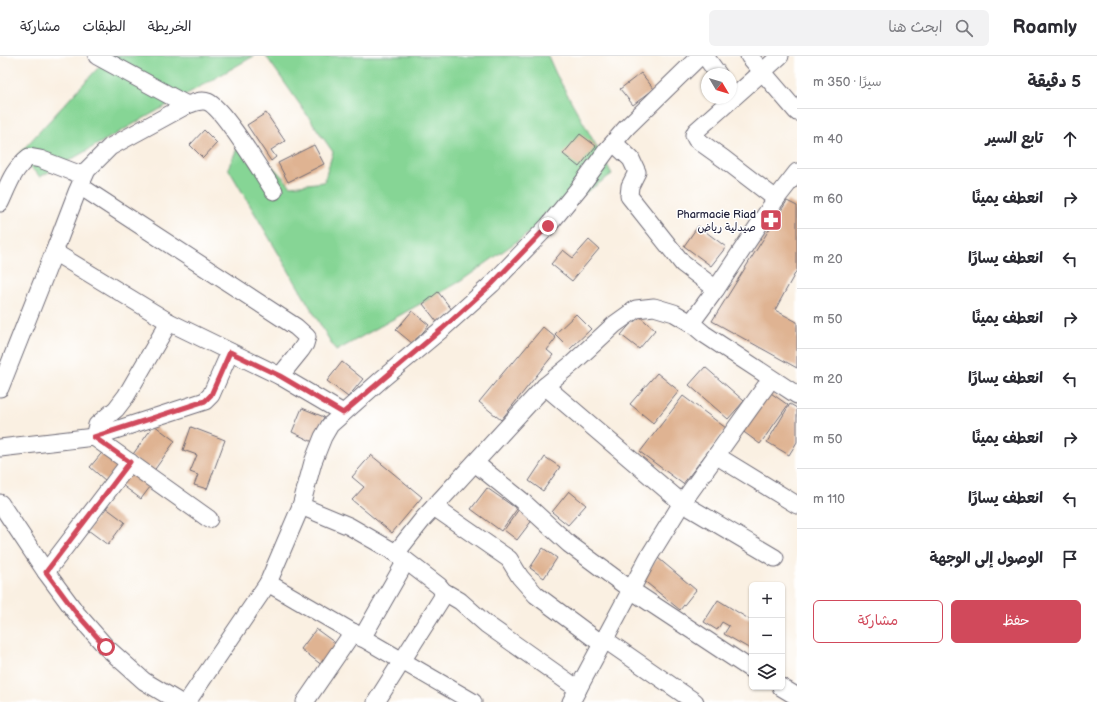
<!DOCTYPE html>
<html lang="ar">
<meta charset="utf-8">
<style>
body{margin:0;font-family:"Balsamiq Sans","Playpen Sans Arabic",sans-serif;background:#f2f2f3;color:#2b2b33;direction:rtl}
.controls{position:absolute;right:12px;bottom:12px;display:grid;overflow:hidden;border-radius:6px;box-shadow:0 1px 3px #0004}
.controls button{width:36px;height:36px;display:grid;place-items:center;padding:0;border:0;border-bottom:1px solid #e1e1e2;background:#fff;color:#2b2b33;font:20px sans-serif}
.compass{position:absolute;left:701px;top:12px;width:36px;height:36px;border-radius:50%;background:#fff;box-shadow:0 1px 3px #0004;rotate:128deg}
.stop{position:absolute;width:12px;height:12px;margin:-9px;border:3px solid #d1495b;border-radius:50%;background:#fff}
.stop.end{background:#d1495b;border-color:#fff;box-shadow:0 1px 4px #0008}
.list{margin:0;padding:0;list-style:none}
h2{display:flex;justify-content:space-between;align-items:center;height:52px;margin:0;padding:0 16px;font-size:17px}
h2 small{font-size:13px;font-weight:400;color:#7c7c81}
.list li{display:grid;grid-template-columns:26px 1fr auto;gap:12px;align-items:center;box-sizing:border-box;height:60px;padding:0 16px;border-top:1px solid #e1e1e2}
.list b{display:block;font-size:15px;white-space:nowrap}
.list em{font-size:13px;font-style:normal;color:#7c7c81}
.actions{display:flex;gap:8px;padding:12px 16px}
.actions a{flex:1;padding:9px 0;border:1px solid #d1495b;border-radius:6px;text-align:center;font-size:14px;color:#d1495b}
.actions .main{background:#d1495b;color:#fff}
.icon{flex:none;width:22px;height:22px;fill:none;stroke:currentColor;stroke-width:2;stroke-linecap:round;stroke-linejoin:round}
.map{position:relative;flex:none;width:797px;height:646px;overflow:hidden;direction:ltr}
header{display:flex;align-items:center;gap:24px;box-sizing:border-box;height:56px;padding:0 20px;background:#fff;border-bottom:1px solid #e1e1e2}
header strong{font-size:19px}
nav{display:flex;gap:22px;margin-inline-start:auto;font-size:14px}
.search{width:280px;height:36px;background:#f2f2f3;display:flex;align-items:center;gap:10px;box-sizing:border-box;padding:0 14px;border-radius:6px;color:#7c7c81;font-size:15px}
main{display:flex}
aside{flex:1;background:#fff}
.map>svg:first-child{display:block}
.green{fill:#86d595;stroke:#547c68}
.building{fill:#dfb392}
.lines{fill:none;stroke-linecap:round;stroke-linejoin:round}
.minor-casing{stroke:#6e6a75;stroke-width:19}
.minor{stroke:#fff;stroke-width:17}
.route{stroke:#d1495b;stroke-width:5}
.labels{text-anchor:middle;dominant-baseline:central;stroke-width:3;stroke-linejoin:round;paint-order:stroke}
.poi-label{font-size:11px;fill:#22223b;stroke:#fff;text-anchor:end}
</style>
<header>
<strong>Roamly</strong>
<div class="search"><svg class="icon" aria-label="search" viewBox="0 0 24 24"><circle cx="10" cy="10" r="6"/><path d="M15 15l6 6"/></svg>ابحث هنا</div>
<nav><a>الخريطة</a><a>الطبقات</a><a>مشاركة</a></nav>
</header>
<main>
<aside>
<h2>5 دقيقة<small>سيرًا · 350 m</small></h2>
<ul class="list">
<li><svg class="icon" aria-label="ahead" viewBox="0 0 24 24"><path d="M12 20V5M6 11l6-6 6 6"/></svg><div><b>تابع السير</b></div><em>40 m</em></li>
<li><svg class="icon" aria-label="right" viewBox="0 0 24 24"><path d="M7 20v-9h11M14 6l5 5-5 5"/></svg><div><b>انعطف يمينًا</b></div><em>60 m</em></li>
<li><svg class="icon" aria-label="left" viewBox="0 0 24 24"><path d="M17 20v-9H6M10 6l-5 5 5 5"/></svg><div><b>انعطف يسارًا</b></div><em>20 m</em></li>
<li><svg class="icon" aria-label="right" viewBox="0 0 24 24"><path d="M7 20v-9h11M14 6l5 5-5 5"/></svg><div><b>انعطف يمينًا</b></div><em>50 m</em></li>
<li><svg class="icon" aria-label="left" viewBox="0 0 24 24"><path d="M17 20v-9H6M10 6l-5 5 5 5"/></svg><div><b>انعطف يسارًا</b></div><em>20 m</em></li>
<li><svg class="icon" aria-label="right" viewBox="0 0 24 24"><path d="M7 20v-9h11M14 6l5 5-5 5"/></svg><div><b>انعطف يمينًا</b></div><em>50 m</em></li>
<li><svg class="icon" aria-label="left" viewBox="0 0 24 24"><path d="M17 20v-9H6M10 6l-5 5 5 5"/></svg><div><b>انعطف يسارًا</b></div><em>110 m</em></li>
<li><svg class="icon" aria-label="arrive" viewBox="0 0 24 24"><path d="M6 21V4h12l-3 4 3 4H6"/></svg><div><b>الوصول إلى الوجهة</b></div></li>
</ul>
<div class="actions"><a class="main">حفظ</a><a>مشاركة</a></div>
</aside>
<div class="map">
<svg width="797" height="646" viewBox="0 0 797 646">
<rect width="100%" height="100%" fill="#fff"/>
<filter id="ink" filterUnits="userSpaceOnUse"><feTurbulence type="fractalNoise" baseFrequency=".025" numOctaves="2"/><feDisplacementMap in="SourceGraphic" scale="8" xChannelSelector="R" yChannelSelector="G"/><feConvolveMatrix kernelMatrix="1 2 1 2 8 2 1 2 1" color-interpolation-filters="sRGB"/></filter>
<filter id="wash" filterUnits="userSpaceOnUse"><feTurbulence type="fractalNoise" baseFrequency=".012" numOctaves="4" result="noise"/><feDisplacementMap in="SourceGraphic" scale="16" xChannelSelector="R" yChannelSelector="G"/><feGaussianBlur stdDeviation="0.9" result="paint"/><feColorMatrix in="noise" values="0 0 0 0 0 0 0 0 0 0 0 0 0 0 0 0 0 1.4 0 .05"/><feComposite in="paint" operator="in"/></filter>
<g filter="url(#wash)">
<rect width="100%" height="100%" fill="#faf0e2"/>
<!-- green -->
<g class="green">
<path d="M109,0H254L40,121L18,99Z"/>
<path d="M266,0H548L556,18L612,118L461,225L336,295L228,112L243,80L291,130L324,126L333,96Z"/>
</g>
<g id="blocks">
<!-- building -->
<g class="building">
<path d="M641,17L654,33L633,49L620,33Z"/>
<path d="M266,57L285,85L271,94L276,101L271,105L247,69Z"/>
<path d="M204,74L217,87L203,102L190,89Z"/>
<path d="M580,78L596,90L579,111L563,98Z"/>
<path d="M314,89L324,108L288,126L278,107Z"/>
<path d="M787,145L797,150V214L775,254L797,266V312L712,265Z"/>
<path d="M698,170L726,191L711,210L684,190Z"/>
<path d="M589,184L599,193L572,225L551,208L563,194L573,202Z"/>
<path d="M438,236L453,255L438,267L423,248Z"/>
<path d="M412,255L429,269L413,288L396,274Z"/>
<path d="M576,258L591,273L570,293L555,278Z"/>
<path d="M638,259L655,274L639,293L621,279Z"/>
<path d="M543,271L556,282L547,294L553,299L501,364L479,346L512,306L513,307Z"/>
<path d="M342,306L363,323L348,341L327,325Z"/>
<path d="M705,311L744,345L728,363L689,329Z"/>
<path d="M657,317L679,335L653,367L630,348Z"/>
<path d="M768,335L788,349L760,388L741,374Z"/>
<path d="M683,340L726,372L683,428L640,396Z"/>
<path d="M790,348L797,352V386L789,399L767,386Z"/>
<path d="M302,352L324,361L313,386L292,376Z"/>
<path d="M154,369L175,385L153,416L131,401Z"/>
<path d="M191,371L225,384L207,433L194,429L198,419L190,416L197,399L183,394Z"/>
<path d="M105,393L122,407L106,425L90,411Z"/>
<path d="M371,399L422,441L392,477L352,444L364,431L352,421Z"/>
<path d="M545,401L560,411L543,435L529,425Z"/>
<path d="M130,410L153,427L141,443L118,426Z"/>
<path d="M487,432L517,453L501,475L471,453Z"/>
<path d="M569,435L586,449L568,469L552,456Z"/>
<path d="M105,451L125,466L108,489L88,474Z"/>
<path d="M519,453L533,463L517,484L504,474Z"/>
<path d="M543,492L557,502L544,522L530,512Z"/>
<path d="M658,502L696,534L680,554L642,523Z"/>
<path d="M718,544L752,565V594L724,578L729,570L722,566L717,574L704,566Z"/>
<path d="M316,573L338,589L323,610L301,593Z"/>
</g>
</g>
</g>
<g filter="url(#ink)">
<use href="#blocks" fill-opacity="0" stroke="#6e6a75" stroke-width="1"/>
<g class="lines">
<!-- minor casing -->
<g class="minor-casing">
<g id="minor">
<path d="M97,0L187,49"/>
<path d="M705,0L718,18"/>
<path d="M749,0L797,56"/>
<path d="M614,87L631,103L637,116L630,130L629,140L683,208L716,233"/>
<path d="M80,130L296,271L307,281L305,288L301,294L280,320"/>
<path d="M776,143L724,103L696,83L694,79L696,75L780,0"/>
<path d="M0,147C8,130 13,113 29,101L40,103L84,120"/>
<path d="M54,196L77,136L87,114L110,91L187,49C194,47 201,43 208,46C224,53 262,117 274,135"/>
<path d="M169,266L126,340L116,353L97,369L94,381L209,463"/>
<path d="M691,267L716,233L776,143L797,116"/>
<path d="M545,330L682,447L775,502"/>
<path d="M0,332L54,196L169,266L280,320L343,357"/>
<path d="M0,392L94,381L205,345L211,339L230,296"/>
<path d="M717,400L797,449"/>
<path d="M475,407L521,444L569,488L631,534L752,614"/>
<path d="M0,447L46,516L77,558L106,591L144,625L179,646"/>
<path d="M301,450L349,470L396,497L439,530L443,535L460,545L486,568L578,633"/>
<path d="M434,451L509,503L520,521L536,539L602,588"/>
<path d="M396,497L423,463L545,330L573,307L615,268L636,253L654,251L674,257L691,267L704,278L797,339"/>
<path d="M46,516L130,406"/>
<path d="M268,527L473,646"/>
<path d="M362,582L406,505"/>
<path d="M604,583L695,646"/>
<path d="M781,631L796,640"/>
<path d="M187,646L268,527L301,450L313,406L323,381L330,369L382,323L442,273L492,228L548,170L579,132L607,94L627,71L700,0"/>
<path d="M305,646L353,576"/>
<path d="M376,646L442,542L443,535"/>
<path d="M571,646L648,502L682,447L771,323"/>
</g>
</g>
<!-- minor -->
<use href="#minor" class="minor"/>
</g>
</g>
<g class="lines" filter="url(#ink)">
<!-- route -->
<path class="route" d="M106,591L77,558L46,516L130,406L94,381L205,345L211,339L230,296L280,320L343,357L442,273L492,228L548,170"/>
</g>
<!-- icons -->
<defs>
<g id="pharmacy-square" transform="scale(1.15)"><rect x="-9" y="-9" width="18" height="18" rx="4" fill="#d1495b" stroke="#fff"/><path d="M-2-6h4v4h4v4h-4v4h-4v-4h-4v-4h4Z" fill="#fff"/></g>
</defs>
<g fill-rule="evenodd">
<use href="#pharmacy-square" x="771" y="164"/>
</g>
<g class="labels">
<!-- poi labels -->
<g class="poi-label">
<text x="756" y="158">Pharmacie Riad<tspan x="756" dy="13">صيدلية رياض</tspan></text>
</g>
</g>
</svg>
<div class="controls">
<button>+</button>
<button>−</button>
<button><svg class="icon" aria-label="layers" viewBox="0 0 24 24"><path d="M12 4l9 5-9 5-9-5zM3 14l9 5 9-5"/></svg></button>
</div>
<svg class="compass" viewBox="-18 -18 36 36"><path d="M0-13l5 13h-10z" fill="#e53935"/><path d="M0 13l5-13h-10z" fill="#7c7c81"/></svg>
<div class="stop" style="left:106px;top:591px"></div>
<div class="stop end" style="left:548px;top:170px"></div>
</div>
</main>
